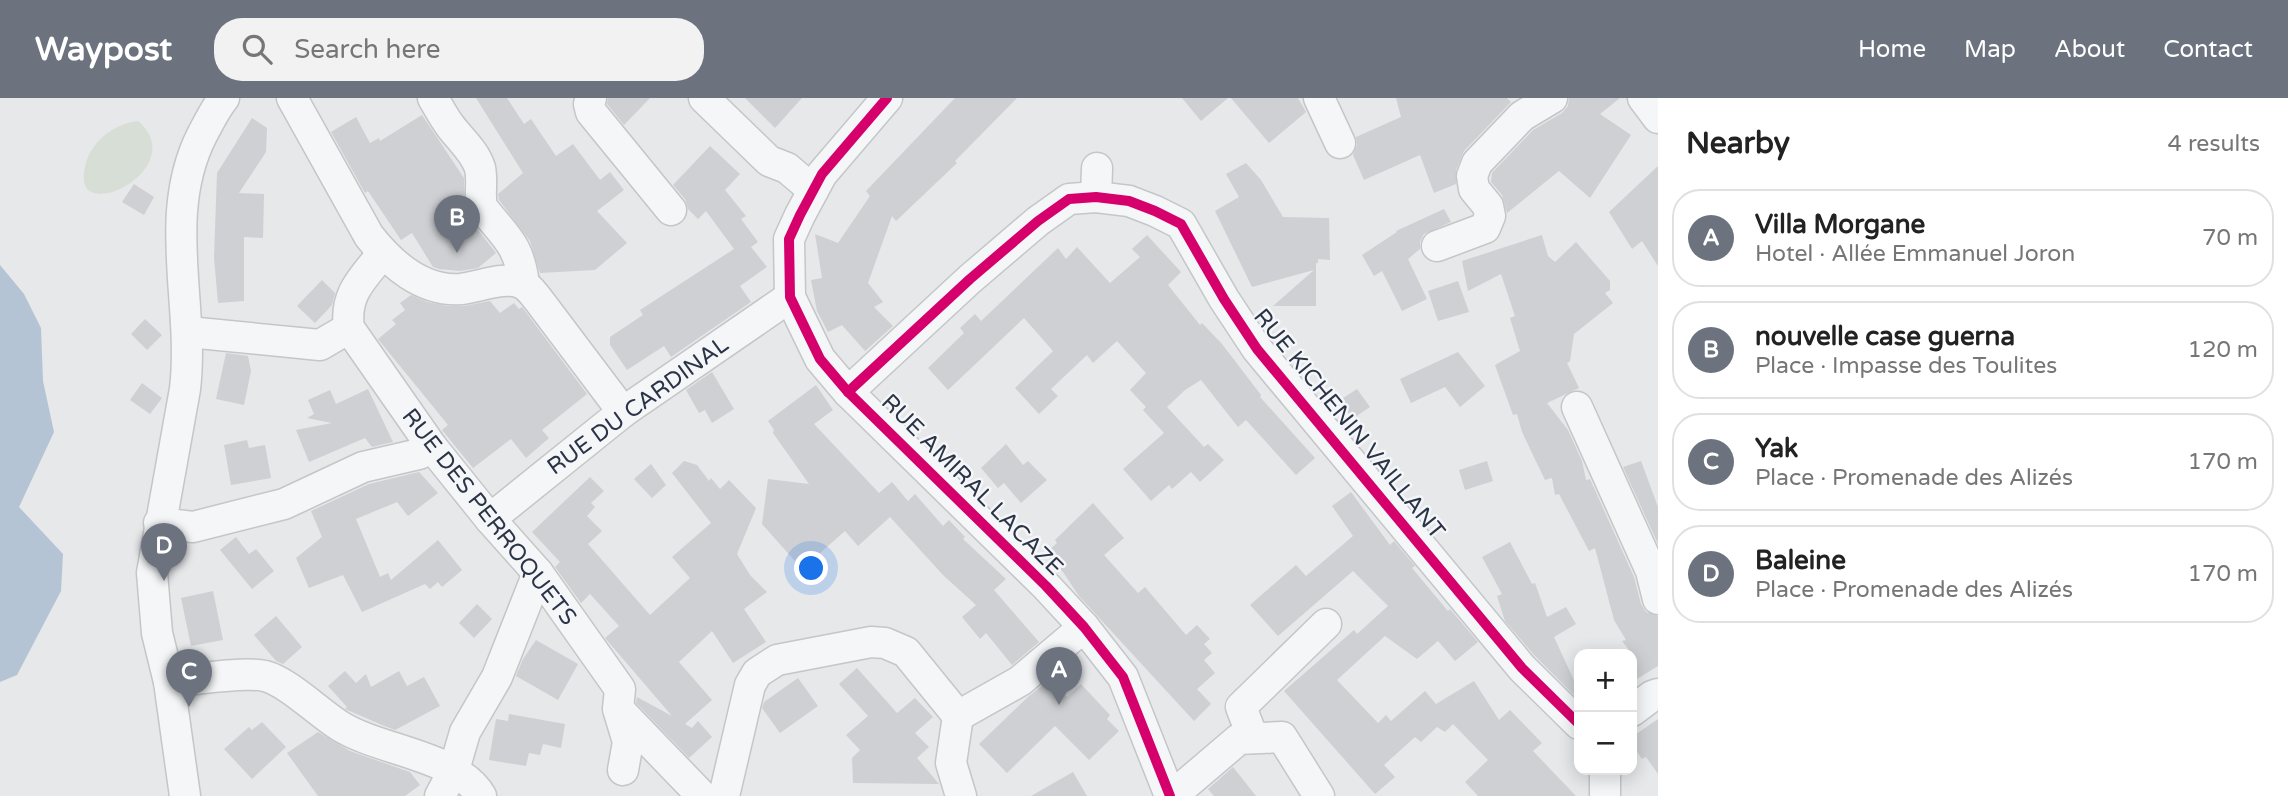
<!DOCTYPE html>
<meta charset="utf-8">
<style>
body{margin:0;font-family:"Varela Round",sans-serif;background:#f2f2f2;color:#222}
.controls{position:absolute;right:21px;bottom:21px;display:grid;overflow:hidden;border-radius:14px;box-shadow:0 4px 18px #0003}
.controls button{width:63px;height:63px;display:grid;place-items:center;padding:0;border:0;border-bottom:2px solid #e0e0e0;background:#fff;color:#222;font:35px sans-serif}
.you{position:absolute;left:812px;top:471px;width:24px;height:24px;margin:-18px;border:5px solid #fff;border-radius:50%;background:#1a73e8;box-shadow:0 0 0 10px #1a73e833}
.badge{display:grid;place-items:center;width:46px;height:46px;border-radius:50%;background:#6c737f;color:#fff;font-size:23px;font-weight:700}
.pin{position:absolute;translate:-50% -58px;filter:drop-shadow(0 2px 4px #0008)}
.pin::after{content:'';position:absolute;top:37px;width:24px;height:21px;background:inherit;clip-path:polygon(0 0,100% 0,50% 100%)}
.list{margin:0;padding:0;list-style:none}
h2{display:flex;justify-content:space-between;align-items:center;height:91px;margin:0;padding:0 28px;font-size:30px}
h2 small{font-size:23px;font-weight:400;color:#767676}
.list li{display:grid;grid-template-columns:46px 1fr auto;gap:21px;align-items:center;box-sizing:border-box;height:98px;margin:0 14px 14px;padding:0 14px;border:2px solid #e0e0e0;border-radius:28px}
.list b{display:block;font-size:26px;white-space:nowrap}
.list p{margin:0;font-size:23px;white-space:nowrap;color:#767676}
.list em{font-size:23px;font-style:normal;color:#767676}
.icon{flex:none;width:38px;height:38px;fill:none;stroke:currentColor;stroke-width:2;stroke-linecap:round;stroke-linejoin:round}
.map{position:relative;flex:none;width:1658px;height:698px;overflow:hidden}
header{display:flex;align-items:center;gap:42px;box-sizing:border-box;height:98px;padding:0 35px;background:#6c737f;color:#fff}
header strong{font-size:33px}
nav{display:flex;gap:38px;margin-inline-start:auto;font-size:24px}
.search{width:490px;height:63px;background:#f2f2f2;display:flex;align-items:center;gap:18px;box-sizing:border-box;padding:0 24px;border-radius:28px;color:#767676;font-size:26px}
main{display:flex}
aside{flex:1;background:#fff}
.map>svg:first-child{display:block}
.green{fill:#d6ded6}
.water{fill:#b4c4d5}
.building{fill:#ced0d3}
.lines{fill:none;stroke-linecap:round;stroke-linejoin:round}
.minor-casing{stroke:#c4c6c8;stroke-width:33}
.minor{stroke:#f5f6f7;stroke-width:30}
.cycleway-casing{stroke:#f4f6f9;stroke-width:15}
.cycleway{stroke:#d6006c;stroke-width:10}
.labels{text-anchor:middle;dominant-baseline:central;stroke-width:5;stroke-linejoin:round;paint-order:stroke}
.street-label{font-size:23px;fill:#2b3445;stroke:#f4f6f9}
</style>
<header>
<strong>Waypost</strong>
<div class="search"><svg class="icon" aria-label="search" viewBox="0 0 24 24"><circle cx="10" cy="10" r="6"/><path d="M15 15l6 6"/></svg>Search here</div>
<nav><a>Home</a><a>Map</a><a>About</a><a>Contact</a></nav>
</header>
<main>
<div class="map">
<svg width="1658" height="698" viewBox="0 0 1658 698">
<rect width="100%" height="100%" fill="#e6e8ea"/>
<!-- green -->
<path class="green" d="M138,23C192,69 77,128 84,75C85,66 88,57 93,50C105,34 118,26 138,23Z"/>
<!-- water -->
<path class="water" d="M0,167L24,196L41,230L43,283L54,334L19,409L63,456L61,493L17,577L0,584Z"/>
<!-- building -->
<g class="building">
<path d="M476,0H507L524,26L531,21L556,58L573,46L600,82L610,74L624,92L597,113L627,145L595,172L540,175L530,143L499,102L498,96L523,75Z"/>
<path d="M608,0H650L624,27L607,6Z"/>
<path d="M745,0H802L775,30Z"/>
<path d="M955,0H1017L955,63L957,65L896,123L892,118L868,185L883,204L874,209L893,228L865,253L842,227L828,234L817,213L811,182L822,180L815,136L838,145L870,98L866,93Z"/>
<path d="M1182,0H1228L1201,23Z"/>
<path d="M1231,0H1298L1306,14L1269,45Z"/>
<path d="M1396,0H1507L1511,4L1464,53L1456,72V86L1434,95L1420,57L1364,82L1353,57L1357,47L1356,39L1401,19Z"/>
<path d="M1569,0H1620L1600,16L1631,37L1590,100L1559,73L1507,115L1502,97L1491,84L1492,75L1533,32L1562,15L1568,8Z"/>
<path d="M422,17L464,80V105L468,119L496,155L478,170L460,173L439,171L433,169L412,135L401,142L368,93L365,95L331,34L356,19L370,45L379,40L380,43Z"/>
<path d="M252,20L267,30L266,54L239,95L264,96L263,140L244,139V203L218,205L214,160L217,75Z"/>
<path d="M710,48L740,76L725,92L746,118L741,121L758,144L751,149L767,169L740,188L751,204L671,259L664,248L627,272L610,247V239L643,217L640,212L734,151L706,113L698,121L688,111L685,101L673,87Z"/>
<path d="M1246,65L1261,82L1283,119L1329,120L1330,162L1318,161V165H1316V208H1273L1314,172L1252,189L1215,113L1239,99L1226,76Z"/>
<path d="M1658,68V168L1642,143L1632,151L1609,114Z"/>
<path d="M134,86L154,99L144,117L122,104Z"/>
<path d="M1444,111L1451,124L1424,136L1420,144V151L1408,161L1427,201L1402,213L1382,173L1374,178L1362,157L1397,134L1396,133Z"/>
<path d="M1147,137L1181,174L1168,187L1200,227L1202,225L1222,246L1261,297L1260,299L1315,360L1296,377L1246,322L1238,329L1201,282L1185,292L1167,309L1204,349L1208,346L1224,362L1200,384L1191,374L1172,391L1169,387L1151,403L1123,371L1164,335L1143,312L1146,309L1130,292L1146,275L1117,243L1093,265L1087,257L1051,291L1058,298L1039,316L1015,290L1053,253L1024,220L948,292L928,270L964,235L960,230L975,216L981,223L1058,150L1066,161L1077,149L1110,185L1140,159L1132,151Z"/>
<path d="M1542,137L1548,158L1555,164L1576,144L1610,183V192L1605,195L1613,205L1574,236L1570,263L1567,265L1579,290L1547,305L1568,332L1582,363L1586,382L1590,381L1634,479L1641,506L1646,514L1658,518V568L1632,584V556L1622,543L1626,542L1614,522L1595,450L1589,453L1559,396L1555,397L1552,380L1545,382L1522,334L1517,316L1513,317L1495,267L1520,253L1510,220L1515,218L1501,176L1468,193L1462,163Z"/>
<path d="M322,182L335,195L332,207L315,225L297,208Z"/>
<path d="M1458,183L1469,214L1438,223L1428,193Z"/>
<path d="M411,197L427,204L447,208H464L490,203L500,215L514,205L519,211L522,209L587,296L542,332L549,340L526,360L511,341L473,370L442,332L448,327L378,241L396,226L392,222L405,212L400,205Z"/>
<path d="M145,221L162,237L147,252L131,236Z"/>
<path d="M1458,254L1485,288L1460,309L1445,289L1411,305L1400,281Z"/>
<path d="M226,255L248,258L251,273L244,307L216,301Z"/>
<path d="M712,274L734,311L712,325L705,312L699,315L686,292Z"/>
<path d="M142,285L162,300L150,316L130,302Z"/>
<path d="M816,287L833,312L814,326L879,395L892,384L908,403L915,396L943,428L949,422L965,439L963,441L1006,481L994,492L1039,544L1012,567L986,535L980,541L962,519L976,507L943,477L890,419L858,448L845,433L802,471L762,426L768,381L809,386L773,335L774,332L768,323Z"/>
<path d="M368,291L393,344L372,349L365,340L309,364L296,332L332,325L307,320L314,316L308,302L330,292L336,306Z"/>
<path d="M1357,291L1370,309L1352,321L1340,302Z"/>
<path d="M247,342L249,350L265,347L271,380L231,387L224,347Z"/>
<path d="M1006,346L1023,367L1028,363L1047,382L1021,405L1004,385L998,390L981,370Z"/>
<path d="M684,363L697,367L709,383L711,380L720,391L729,382L756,410L737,456L750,477L767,494L744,511L766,544L733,565L712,533L679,564L712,602L685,626L692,630L698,623L712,639L689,660L636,605L637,599L672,618L605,540L619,528L590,496L581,505L555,469L560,464L532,434L590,379L604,393L591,405L595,409L587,418L602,433L588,446L650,517L690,480L672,459L711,425L672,375Z"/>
<path d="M1487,363L1493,383L1465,392L1459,372Z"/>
<path d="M1641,363L1658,409V446L1623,369Z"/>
<path d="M651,366L666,387L652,400L634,381Z"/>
<path d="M419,374L438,395L408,418L397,404L356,421L380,479L388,475L391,482L438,442L462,472L442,489L438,484L430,491L425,486L362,514L343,477L309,490L296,460L322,439L311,413L369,386Z"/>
<path d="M1351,394L1390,447L1394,443L1415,468L1412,470L1448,513L1450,511L1478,544L1455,563L1438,543L1417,561L1385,538L1337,582L1378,625L1386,617L1391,623L1425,593L1436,606L1474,583L1499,622L1510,612L1542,645L1533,653L1576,698H1478L1465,684L1488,662L1453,626L1445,634L1437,629L1421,644L1415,639L1384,667L1395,679L1375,696L1284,593L1354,532L1357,536L1388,508L1353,473L1278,538L1250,507L1296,467L1306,478L1353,438L1332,408Z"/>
<path d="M1093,405L1124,440L1104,457L1138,495L1145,489L1186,537L1197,527L1210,541L1204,546L1212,555L1204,562L1215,575L1197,591L1211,606L1194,623L1079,498L1063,474L1045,456L1057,445L1055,442Z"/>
<path d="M236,439L249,456L256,451L274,473L252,491L220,452Z"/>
<path d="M1510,444L1532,486L1535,485L1547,519L1566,509L1576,526L1554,539L1579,593V602L1535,558L1505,523L1497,498L1502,496L1482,459Z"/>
<path d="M213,493L223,542L191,548L181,500Z"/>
<path d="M477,506L492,521L474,540L459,525Z"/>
<path d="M276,518L302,549L283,566L276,563L254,537Z"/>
<path d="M536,542L578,566L558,602L516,578L523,561Z"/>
<path d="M857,570L897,615L915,600L933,619L915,635L929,649L917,660L939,686L853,685L852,660L860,652L846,637L868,618L839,586Z"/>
<path d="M345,573L356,585L366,576L371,589L399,573L407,588L424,579L440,608L395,632L382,627L345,611L347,609L328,588Z"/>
<path d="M798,580L818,608L780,635L762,610L764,604Z"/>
<path d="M1050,581L1067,599L1081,586L1110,617L1107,621L1119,633L1089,662L1055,628L1007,675L979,646L1028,599Z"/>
<path d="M509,616L565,626L561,650L543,646L540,657L529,655L526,668L489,662L496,621L508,623Z"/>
<path d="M1658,621V676L1646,659L1642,661L1632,647V639Z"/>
<path d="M262,624L286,649L252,681L224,651L249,629L252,632Z"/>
<path d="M318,634L350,653L410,674L420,687L405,698H318L287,655Z"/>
<path d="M1233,669L1256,698H1214L1208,691Z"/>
<path d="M1073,674L1087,698H1031Z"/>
</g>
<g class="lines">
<!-- minor casing -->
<g class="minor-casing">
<g id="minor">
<path d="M292,0L369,138C391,166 423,194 461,191C480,189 503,178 521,185C528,188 533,195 537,200L623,314"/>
<path d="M433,0C439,10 444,20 451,29C461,42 475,54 480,70C483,84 479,96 482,109C506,140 519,146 524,186"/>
<path d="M591,0L589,6L591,14L671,112"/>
<path d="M704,0L769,63L787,70L813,92"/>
<path d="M887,0L822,76L800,117L789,141L790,199L820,261L848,294L1046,488L1084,529L1123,579L1170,698"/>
<path d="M1319,0L1340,45"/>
<path d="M1643,0L1658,20"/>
<path d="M1096,99L1097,70"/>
<path d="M1437,148L1485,130L1490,118L1488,108L1474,91L1472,78L1477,65L1522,18L1552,0"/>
<path d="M383,155C363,180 344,196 349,230L432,349L490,421L538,475L620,591L618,611L628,644L623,672"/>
<path d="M188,234L320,247L349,230"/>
<path d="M848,294L970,181L1038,123L1069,101L1096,99L1129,103L1155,113L1181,126L1224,201L1257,251L1522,570L1579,626"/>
<path d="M1577,309L1651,473L1658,501"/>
<path d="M490,421L623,314L790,199"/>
<path d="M159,425L193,429L284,406L363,369L419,356L432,349"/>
<path d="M169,584C193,582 242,573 265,578C288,584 319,615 340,628C380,653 458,658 481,698"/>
<path d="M620,613L702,698"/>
<path d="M1632,613L1652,598L1658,596"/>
<path d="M958,618L951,665L961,698"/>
<path d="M1253,640L1241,609L1326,526"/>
<path d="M185,698L169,584L157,535L152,475L185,291C195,206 161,118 202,37C209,24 215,11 224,0"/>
<path d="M440,698L454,672L465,634L497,579L538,475"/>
<path d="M724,698L750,587L757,575L777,562L871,544L885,545L906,554L958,618L1020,583L1084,529"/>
<path d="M1172,698L1239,641L1282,639L1319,698"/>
<path d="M1605,698V672"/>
</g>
</g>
<!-- minor -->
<use href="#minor" class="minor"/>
<!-- cycleway casing -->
<g class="cycleway-casing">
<g id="cycleway">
<path d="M887,0L822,76L800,117L789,141L790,199L820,261L848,294L1046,488L1084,529L1123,579L1170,698"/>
<path d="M848,294L970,181L1038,123L1069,101L1096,99L1129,103L1155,113L1181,126L1224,201L1257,251L1522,570L1579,626"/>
</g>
</g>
<!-- cycleway -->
<use href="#cycleway" class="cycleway"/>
</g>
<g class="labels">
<!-- street labels -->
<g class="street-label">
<text transform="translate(638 308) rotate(-36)">RUE DU CARDINAL</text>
<text transform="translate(1349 326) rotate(51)">RUE KICHENIN VAILLANT</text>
<text transform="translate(972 387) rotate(45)">RUE AMIRAL LACAZE</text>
<text transform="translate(489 419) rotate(52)">RUE DES PERROQUETS</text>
</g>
</g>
</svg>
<div class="controls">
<button>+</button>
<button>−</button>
</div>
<div class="you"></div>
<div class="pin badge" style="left:1059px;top:607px">A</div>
<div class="pin badge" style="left:457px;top:155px">B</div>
<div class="pin badge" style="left:189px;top:609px">C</div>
<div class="pin badge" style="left:164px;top:483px">D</div>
</div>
<aside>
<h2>Nearby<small>4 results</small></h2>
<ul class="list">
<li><span class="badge">A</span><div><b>Villa Morgane</b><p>Hotel · Allée Emmanuel Joron</p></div><em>70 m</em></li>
<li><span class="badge">B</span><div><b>nouvelle case guerna</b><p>Place · Impasse des Toulites</p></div><em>120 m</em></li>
<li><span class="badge">C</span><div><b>Yak</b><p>Place · Promenade des Alizés</p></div><em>170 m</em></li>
<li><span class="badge">D</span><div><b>Baleine</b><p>Place · Promenade des Alizés</p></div><em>170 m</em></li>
</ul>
</aside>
</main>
